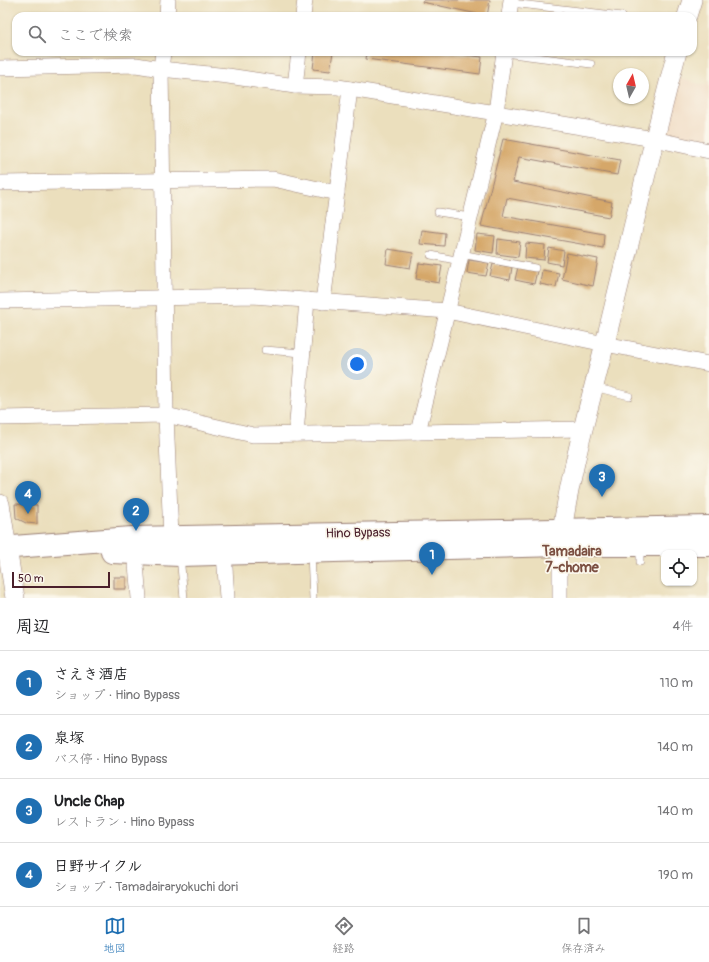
<!DOCTYPE html>
<html lang="ja">
<meta charset="utf-8">
<style>
body{margin:0;font-family:Pangolin,"Klee One",sans-serif;background:#f6f6f6;color:#202124}
.controls{position:absolute;right:12px;bottom:12px;display:grid;overflow:hidden;border-radius:8px;box-shadow:0 1px 3px #0004}
.controls button{width:36px;height:36px;display:grid;place-items:center;padding:0;border:0;border-bottom:1px solid #e0e0e0;background:#fff;color:#202124;font:20px sans-serif}
.compass{position:absolute;left:613px;top:68px;width:36px;height:36px;border-radius:50%;background:#fff;box-shadow:0 1px 3px #0004;rotate:8deg}
.scale{position:absolute;left:12px;bottom:10px;width:98px;box-sizing:border-box;padding-left:4px;border:2px solid #4a1f2b;border-top:0;font-size:11px;line-height:14px;white-space:nowrap;color:#4a1f2b;-webkit-text-stroke:3px #fbf7ec;paint-order:stroke}
.you{position:absolute;left:357px;top:364px;width:14px;height:14px;margin:-10px;border:3px solid #fff;border-radius:50%;background:#1a73e8;box-shadow:0 0 0 6px #1a73e833}
.badge{display:grid;place-items:center;width:26px;height:26px;border-radius:50%;background:#1f6fb2;color:#fff;font-size:13px;font-weight:700}
.pin{position:absolute;translate:-50% -33px;filter:drop-shadow(0 1px 2px #0008)}
.pin::after{content:'';position:absolute;top:21px;width:14px;height:12px;background:inherit;clip-path:polygon(0 0,100% 0,50% 100%)}
.list{margin:0;padding:0;list-style:none}
h2{display:flex;justify-content:space-between;align-items:center;height:52px;margin:0;padding:0 16px;font-size:17px}
h2 small{font-size:13px;font-weight:400;color:#757577}
.list li{display:grid;grid-template-columns:26px 1fr auto;gap:12px;align-items:center;box-sizing:border-box;height:64px;padding:0 16px;border-top:1px solid #e0e0e0}
.list b{display:block;font-size:15px;white-space:nowrap}
.list p{margin:0;font-size:13px;white-space:nowrap;color:#757577}
.list em{font-size:13px;font-style:normal;color:#757577}
.icon{flex:none;width:22px;height:22px;fill:none;stroke:currentColor;stroke-width:2;stroke-linecap:round;stroke-linejoin:round}
.map{position:relative;flex:none;width:709px;height:598px;overflow:hidden}
.search{position:absolute;background:#fff;box-shadow:0 1px 3px #0004;left:12px;right:12px;top:12px;height:44px;display:flex;align-items:center;gap:10px;box-sizing:border-box;padding:0 14px;border-radius:12px;color:#757577;font-size:15px}
.sheet{height:308px;background:#fff}
nav{display:flex;justify-content:space-around;align-items:center;box-sizing:border-box;height:56px;border-top:1px solid #e0e0e0;background:#fff;font-size:11px;color:#757577}
nav a{display:grid;justify-items:center;gap:2px}
nav .on{color:#1f6fb2}
.map>svg:first-child{display:block}
.built{fill:#eed6bb}
.building{fill:#d5a769}
.lines{fill:none;stroke-linecap:round;stroke-linejoin:round}
.service-casing{stroke:#9a7f74;stroke-width:8}
.minor-casing{stroke:#9a7f74;stroke-width:16}
.tertiary-casing{stroke:#9a7f74;stroke-width:20}
.trunk-casing{stroke:#9a7f74;stroke-width:24}
.service{stroke:#fff;stroke-width:7}
.minor{stroke:#fff;stroke-width:15}
.tertiary{stroke:#fff;stroke-width:19}
.trunk{stroke:#fff;stroke-width:22}
.labels{text-anchor:middle;dominant-baseline:central;stroke-width:3.5;stroke-linejoin:round;paint-order:stroke}
.street-label{font-size:13px;fill:#4a1f2b;stroke:#fbf7ec}
.neighbourhood-label{font-size:14px;font-weight:bold;fill:#7b4f41;stroke:#fbf7ec}
</style>
<div class="map">
<svg width="709" height="598" viewBox="0 0 709 598">
<rect width="100%" height="100%" fill="#fbf7ec"/>
<filter id="ink" filterUnits="userSpaceOnUse"><feTurbulence type="fractalNoise" baseFrequency=".025" numOctaves="2"/><feDisplacementMap in="SourceGraphic" scale="8" xChannelSelector="R" yChannelSelector="G"/><feConvolveMatrix kernelMatrix="1 2 1 2 8 2 1 2 1" color-interpolation-filters="sRGB"/></filter>
<filter id="wash" filterUnits="userSpaceOnUse"><feTurbulence type="fractalNoise" baseFrequency=".012" numOctaves="4" result="noise"/><feDisplacementMap in="SourceGraphic" scale="16" xChannelSelector="R" yChannelSelector="G"/><feGaussianBlur stdDeviation="0.9" result="paint"/><feColorMatrix in="noise" values="0 0 0 0 0 0 0 0 0 0 0 0 0 0 0 0 0 1.4 0 .05"/><feComposite in="paint" operator="in"/></filter>
<g filter="url(#wash)">
<rect width="100%" height="100%" fill="#ebdfbd"/>
<!-- built -->
<path class="built" d="M679,78L706,86L709,79V143L669,133L664,128Z"/>
<g id="blocks">
<!-- building -->
<g class="building">
<path d="M423,0H490L487,16L422,2Z"/>
<path d="M315,52H333L330,71L313,69Z"/>
<path d="M367,52H441L482,57L480,74L366,59Z"/>
<path d="M503,139L620,160L617,175L519,157L513,182L612,202L609,217L507,198L503,216L604,234L603,248L481,226Z"/>
<path d="M422,230L445,233L444,246L420,244Z"/>
<path d="M477,234L495,236L493,253L475,250Z"/>
<path d="M498,239L520,242L518,257L497,254Z"/>
<path d="M526,243L545,245L544,260L525,258Z"/>
<path d="M549,248L564,251L562,265L547,262Z"/>
<path d="M388,249L413,253L410,268L386,264Z"/>
<path d="M567,253L598,259L593,286L562,279Z"/>
<path d="M469,260L489,263L486,276L467,273Z"/>
<path d="M419,263L442,266L439,283L416,279Z"/>
<path d="M493,264L512,267L510,280L490,276Z"/>
<path d="M518,267L537,271L534,284L515,280Z"/>
<path d="M542,270L559,273L556,287L540,284Z"/>
<path d="M15,504L37,505V524L26,523L16,518Z"/>
<rect x="114" y="577" width="12" height="12"/>
</g>
</g>
</g>
<g filter="url(#ink)">
<use href="#blocks" fill-opacity="0" stroke="#9a7f74" stroke-width="1"/>
<g class="lines">
<!-- service casing -->
<g class="service-casing">
<g id="service">
<path d="M511,3L622,16"/>
<path d="M504,53L591,64"/>
<path d="M438,212L470,217"/>
<path d="M461,254L535,268"/>
<path d="M431,255L460,261"/>
<path d="M265,350L302,353"/>
<path d="M594,387L629,396"/>
<path d="M311,554L313,598"/>
<path d="M180,556L184,598"/>
<path d="M640,562V548"/>
</g>
</g>
<!-- minor casing -->
<g class="minor-casing">
<g id="minor">
<path d="M167,16L168,0"/>
<path d="M303,16L305,0"/>
<path d="M509,16L511,0"/>
<path d="M163,52L161,69L166,415L171,537"/>
<path d="M0,68L136,65L161,69L228,76L295,86L338,87L654,139L709,151"/>
<path d="M295,86L299,52"/>
<path d="M0,183L273,179L337,193"/>
<path d="M0,301L253,296L447,311L605,344L709,364"/>
<path d="M323,302L350,89"/>
<path d="M0,418L166,415L253,435L582,429"/>
<path d="M418,432L496,112L504,52"/>
<path d="M296,434L307,300"/>
<path d="M135,553L139,598"/>
<path d="M224,553L227,598"/>
<path d="M560,598V545"/>
</g>
</g>
<!-- tertiary casing -->
<g class="tertiary-casing">
<g id="tertiary">
<path d="M687,16L692,0"/>
<path d="M0,504L15,598"/>
<path d="M560,545C569,476 588,410 605,343C629,246 651,149 677,52"/>
</g>
</g>
<!-- trunk casing -->
<g class="trunk-casing">
<g id="trunk">
<path d="M0,548L132,538L709,527"/>
<path d="M112,552L180,555L560,545H709"/>
</g>
</g>
<!-- service -->
<use href="#service" class="service"/>
<!-- minor -->
<use href="#minor" class="minor"/>
<!-- tertiary -->
<use href="#tertiary" class="tertiary"/>
<!-- trunk -->
<use href="#trunk" class="trunk"/>
</g>
</g>
<g class="labels">
<!-- street labels -->
<g class="street-label">
<text transform="translate(358 533) rotate(-1)">Hino Bypass</text>
</g>
<!-- neighbourhood labels -->
<g class="neighbourhood-label">
<text x="572" y="551">Tamadaira<tspan x="572" dy="16">7-chome</tspan></text>
</g>
</g>
</svg>
<div class="controls">
<button><svg class="icon" aria-label="locate" viewBox="0 0 24 24"><circle cx="12" cy="12" r="6"/><path d="M12 2v4M12 18v4M2 12h4M18 12h4"/></svg></button>
</div>
<svg class="compass" viewBox="-18 -18 36 36"><path d="M0-13l5 13h-10z" fill="#e53935"/><path d="M0 13l5-13h-10z" fill="#757577"/></svg>
<div class="scale">50 m</div>
<div class="you"></div>
<div class="pin badge" style="left:432px;top:575px">1</div>
<div class="pin badge" style="left:136px;top:531px">2</div>
<div class="pin badge" style="left:602px;top:497px">3</div>
<div class="pin badge" style="left:28px;top:514px">4</div>
<div class="search"><svg class="icon" aria-label="search" viewBox="0 0 24 24"><circle cx="10" cy="10" r="6"/><path d="M15 15l6 6"/></svg>ここで検索</div>
</div>
<section class="sheet">
<h2>周辺<small>4件</small></h2>
<ul class="list">
<li><span class="badge">1</span><div><b>さえき酒店</b><p>ショップ · Hino Bypass</p></div><em>110 m</em></li>
<li><span class="badge">2</span><div><b>泉塚</b><p>バス停 · Hino Bypass</p></div><em>140 m</em></li>
<li><span class="badge">3</span><div><b>Uncle Chap</b><p>レストラン · Hino Bypass</p></div><em>140 m</em></li>
<li><span class="badge">4</span><div><b>日野サイクル</b><p>ショップ · Tamadairaryokuchi dori</p></div><em>190 m</em></li>
</ul>
</section>
<nav>
<a class="on"><svg class="icon" aria-label="map" viewBox="0 0 24 24"><path d="M3 6l6-2 6 2 6-2v14l-6 2-6-2-6 2zM9 4v14M15 6v14"/></svg>地図</a>
<a><svg class="icon" aria-label="directions" viewBox="0 0 24 24"><path d="M12 3l9 9-9 9-9-9zM9 14v-3h6M13 9l2 2-2 2"/></svg>経路</a>
<a><svg class="icon" aria-label="saved" viewBox="0 0 24 24"><path d="M7 4h10v16l-5-4-5 4z"/></svg>保存済み</a>
</nav>
